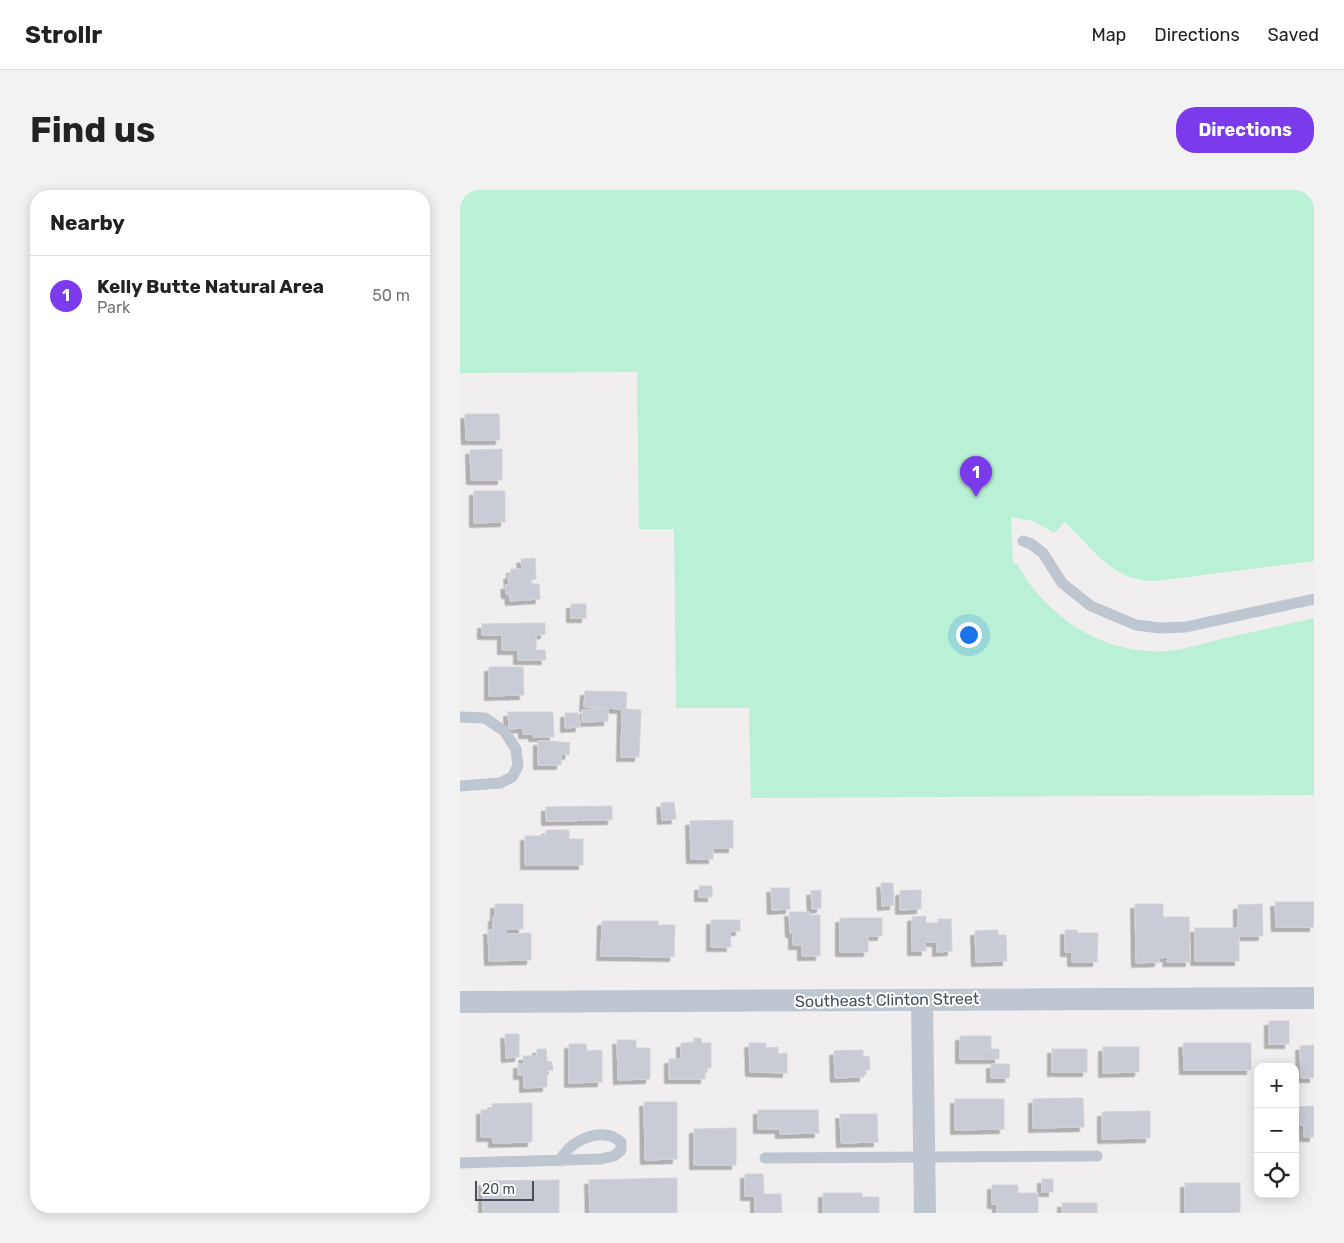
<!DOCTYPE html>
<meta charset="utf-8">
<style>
body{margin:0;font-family:Rubik,sans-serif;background:#f2f2f2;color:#222}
.controls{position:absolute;right:15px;bottom:15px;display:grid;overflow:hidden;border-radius:10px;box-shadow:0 2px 12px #0003}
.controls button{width:45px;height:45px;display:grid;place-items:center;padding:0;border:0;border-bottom:1px solid #e0e0e0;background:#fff;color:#222;font:25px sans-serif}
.scale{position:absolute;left:15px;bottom:12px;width:59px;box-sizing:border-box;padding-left:5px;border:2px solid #454f5c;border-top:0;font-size:14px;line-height:18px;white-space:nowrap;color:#454f5c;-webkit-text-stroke:4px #fff;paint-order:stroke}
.you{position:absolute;left:508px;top:444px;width:18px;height:18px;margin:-12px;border:4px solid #fff;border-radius:50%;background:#1a73e8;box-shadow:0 0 0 8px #1a73e833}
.badge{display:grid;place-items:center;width:32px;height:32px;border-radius:50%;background:#7c3aed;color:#fff;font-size:16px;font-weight:700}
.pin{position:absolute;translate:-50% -41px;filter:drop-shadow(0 1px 2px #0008)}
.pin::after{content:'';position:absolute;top:26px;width:18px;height:15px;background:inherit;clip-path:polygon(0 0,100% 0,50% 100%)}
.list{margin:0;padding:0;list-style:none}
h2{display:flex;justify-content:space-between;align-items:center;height:65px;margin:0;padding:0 20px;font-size:21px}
h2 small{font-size:16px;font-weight:400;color:#767676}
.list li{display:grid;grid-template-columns:32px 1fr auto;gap:15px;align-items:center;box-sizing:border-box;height:80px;padding:0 20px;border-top:1px solid #e0e0e0}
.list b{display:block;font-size:19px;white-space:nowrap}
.list p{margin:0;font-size:16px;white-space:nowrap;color:#767676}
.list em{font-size:16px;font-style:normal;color:#767676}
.icon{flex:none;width:28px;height:28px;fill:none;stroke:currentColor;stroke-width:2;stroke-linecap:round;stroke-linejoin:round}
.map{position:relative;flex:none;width:854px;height:1023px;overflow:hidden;border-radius:20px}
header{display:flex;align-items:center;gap:30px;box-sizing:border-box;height:70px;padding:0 25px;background:#fff;border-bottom:1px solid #e0e0e0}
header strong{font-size:24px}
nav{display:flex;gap:28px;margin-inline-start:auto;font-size:18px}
.intro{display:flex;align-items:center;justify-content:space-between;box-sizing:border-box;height:120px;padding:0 30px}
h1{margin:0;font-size:35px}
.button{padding:12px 22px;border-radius:20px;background:#7c3aed;color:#fff;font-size:18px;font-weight:700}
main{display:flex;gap:30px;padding:0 30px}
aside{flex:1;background:#fff;border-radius:20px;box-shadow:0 2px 12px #0003}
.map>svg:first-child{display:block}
.green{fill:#baf0d5}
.building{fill:#c9ccd4;stroke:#d1d3da;filter:url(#shadow)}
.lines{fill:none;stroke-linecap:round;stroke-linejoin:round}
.service{stroke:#bec6d0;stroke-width:11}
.minor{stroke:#bec6d0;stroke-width:22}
.labels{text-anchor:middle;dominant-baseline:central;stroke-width:4;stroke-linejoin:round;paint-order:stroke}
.street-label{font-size:16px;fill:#454f5c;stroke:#fff}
</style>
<header>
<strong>Strollr</strong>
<nav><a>Map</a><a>Directions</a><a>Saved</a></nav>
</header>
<div class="intro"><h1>Find us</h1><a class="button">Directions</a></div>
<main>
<aside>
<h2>Nearby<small></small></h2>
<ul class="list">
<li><span class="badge">1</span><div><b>Kelly Butte Natural Area</b><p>Park</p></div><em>50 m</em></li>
</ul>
</aside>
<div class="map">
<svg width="854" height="1023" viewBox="0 0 854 1023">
<defs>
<filter id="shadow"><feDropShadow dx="-4.5" dy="4.5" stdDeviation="0" flood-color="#0004"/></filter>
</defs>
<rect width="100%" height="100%" fill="#f0eeee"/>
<!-- green -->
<path class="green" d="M0,0H854V371L696,391C653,392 633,359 605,332L594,343L573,331L551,327L553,373L558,375C569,396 583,411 602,427C631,451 670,464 708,461C727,459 746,453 764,448C794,442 824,435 854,428V605L291,608L289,518H216L214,339H179L177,182L0,183Z"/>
<!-- building -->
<g class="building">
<path d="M5,224H39L40,250H6Z"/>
<path d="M42,259V290H11L10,260Z"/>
<path d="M14,301H45V332L14,333Z"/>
<path d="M75,368L76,389L70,390L71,394H79L80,409L50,411L49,404H46L45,395H49L48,385H51V379H62L61,369Z"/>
<rect x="111" y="414" width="15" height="14"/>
<path d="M85,433V444L76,445V460H85L86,470H58V460H42V445H22V434Z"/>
<path d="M29,477H63L64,505L29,506Z"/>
<path d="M125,501L167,502L166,519L181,520L179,567H161L162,519L124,517Z"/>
<path d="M148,518V531L122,532V520Z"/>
<path d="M48,522H93L94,547H73V544H63V538L49,539Z"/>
<path d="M105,523H119L120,537L105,538Z"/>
<path d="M78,551L102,552L110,553L109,565L101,564V575H78Z"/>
<path d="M214,612L216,629L202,630L201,613Z"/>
<path d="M152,616V630L86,631V617Z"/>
<path d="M273,630V658H253V669H231L230,631Z"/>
<path d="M86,640H109V649H123V675H65V646H86Z"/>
<path d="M421,693H433L434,715L422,716Z"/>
<rect x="239" y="696" width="13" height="11"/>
<path d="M311,698H329L330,719L312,720Z"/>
<path d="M361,700V718L352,719L351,701Z"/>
<path d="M461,700V719L440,720V701Z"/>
<path d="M815,712H854V737H816Z"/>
<path d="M35,714H63V739H46V744L71,743V770L29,771L28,740H33V727H35Z"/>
<path d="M675,714H703V727H729L730,772H707L708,767L699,768V772L676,773Z"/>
<path d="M802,714L803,746H779V771H735V738H778V715Z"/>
<path d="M329,722H350L349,725H360V766H342V755H333V743H330Z"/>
<path d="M466,726V733H478V729H491L492,761L477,762V752H465L466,761H452V727Z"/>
<path d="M380,728H422V746H408V762H380Z"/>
<path d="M251,730H280V741H270L271,757H251Z"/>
<path d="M142,731H198V735H215L214,767L141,766Z"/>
<path d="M538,740V745H546L547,771L516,772L515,741Z"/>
<path d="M605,740H617V743H638L637,772H612V762H605Z"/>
<rect x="809" y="831" width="20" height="23"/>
<path d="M45,844H59V867L46,868Z"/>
<path d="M500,846H531V859H539V869H500Z"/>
<path d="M234,848H241L242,853H251V878H245V889H209V869H221V853H234Z"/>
<path d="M157,850H176V858H190V889L158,890Z"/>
<path d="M289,853H306V858L318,857V864L327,863V883L290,882Z"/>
<path d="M723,853H791V880H724Z"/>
<path d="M109,854H126L127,861L142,860V892L109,893Z"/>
<path d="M854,855V888H841L840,856Z"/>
<path d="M643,857H679V882L643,883Z"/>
<path d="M77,859H86L87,871L92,872L93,880H87V897L64,898V885H58V874H64L63,866H77Z"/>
<rect x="592" y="859" width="35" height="23"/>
<path d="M403,860V867L409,866L410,880H404V887L375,888L374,861Z"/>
<path d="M531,874H550L549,888H531Z"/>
<path d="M623,908L624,937L573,938V909Z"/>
<path d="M495,909H544V939L495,940Z"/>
<path d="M184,912H217V969L185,970Z"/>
<path d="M72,913V952L33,953V947H21V920H32V914Z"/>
<path d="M854,916V947H844V935H838V917Z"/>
<path d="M298,920H358L359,943L320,944V939H298Z"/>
<path d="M690,921V948L642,949V922Z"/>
<path d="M380,924H417L418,952L381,953Z"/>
<path d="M276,938V975H234V939Z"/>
<path d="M285,984H303L304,1004H321L322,1023H295V1006H285Z"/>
<path d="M217,988V1023H130L129,990Z"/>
<rect x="582" y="989" width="11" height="13"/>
<path d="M99,990V1023H23V991Z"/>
<path d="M725,993H780V1022L725,1023Z"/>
<path d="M532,995H558V1003H578V1023H537V1014H532Z"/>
<path d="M363,1003H402V1007H419V1023H363Z"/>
<rect x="602" y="1013" width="35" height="10"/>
</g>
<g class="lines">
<!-- service -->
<g class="service">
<path d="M563,351L571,354L583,363L602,393L631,416L676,435L700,438L726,437L854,409"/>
<path d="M0,527L25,528L44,541L56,559L58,576L52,587L40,593L0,596"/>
<path d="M305,968L637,966"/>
<path d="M0,973L141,969L154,966L161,960V952C158,950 154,947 151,946C132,941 108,953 100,971"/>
</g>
<!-- minor -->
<g class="minor">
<path d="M462,810L465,1023"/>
<path d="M0,812L854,808"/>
</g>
</g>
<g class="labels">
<!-- street labels -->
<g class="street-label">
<text transform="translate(427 810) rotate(-1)">Southeast Clinton Street</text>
</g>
</g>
</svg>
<div class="controls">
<button>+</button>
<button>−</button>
<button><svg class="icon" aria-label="locate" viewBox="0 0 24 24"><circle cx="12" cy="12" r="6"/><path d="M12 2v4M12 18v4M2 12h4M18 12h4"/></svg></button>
</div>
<div class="scale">20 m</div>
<div class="you"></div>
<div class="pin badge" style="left:516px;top:307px">1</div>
</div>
</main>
